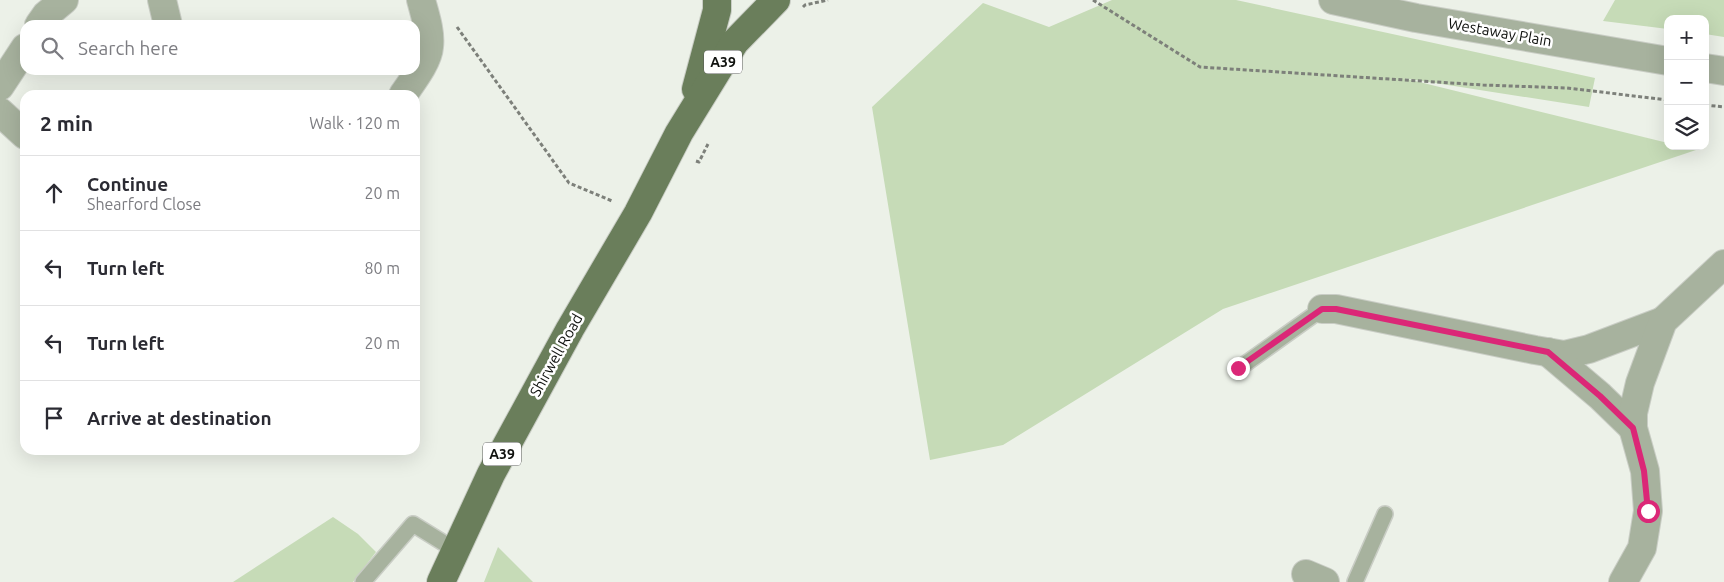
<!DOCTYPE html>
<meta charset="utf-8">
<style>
body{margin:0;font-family:Ubuntu,sans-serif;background:#f2f2f3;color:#2b2b33}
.controls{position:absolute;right:15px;top:15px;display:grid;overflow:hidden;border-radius:10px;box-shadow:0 5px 20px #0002}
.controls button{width:45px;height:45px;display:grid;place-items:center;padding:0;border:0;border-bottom:1px solid #e1e1e2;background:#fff;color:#2b2b33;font:25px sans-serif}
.stop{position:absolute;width:15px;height:15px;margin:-11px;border:4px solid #db2777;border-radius:50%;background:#fff}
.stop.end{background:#db2777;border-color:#fff;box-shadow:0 1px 5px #0008}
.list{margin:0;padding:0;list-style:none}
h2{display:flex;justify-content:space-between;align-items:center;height:65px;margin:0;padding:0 20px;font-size:21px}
h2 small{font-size:16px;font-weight:400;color:#7c7c81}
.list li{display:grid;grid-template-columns:32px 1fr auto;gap:15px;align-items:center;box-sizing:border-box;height:75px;padding:0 20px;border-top:1px solid #e1e1e2}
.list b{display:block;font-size:19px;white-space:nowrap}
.list p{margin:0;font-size:16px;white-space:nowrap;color:#7c7c81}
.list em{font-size:16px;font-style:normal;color:#7c7c81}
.icon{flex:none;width:28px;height:28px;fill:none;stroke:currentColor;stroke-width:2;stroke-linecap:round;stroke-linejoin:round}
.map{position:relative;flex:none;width:1724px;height:582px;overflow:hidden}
.search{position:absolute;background:#fff;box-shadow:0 5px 20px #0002;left:20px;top:20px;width:400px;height:55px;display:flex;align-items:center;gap:12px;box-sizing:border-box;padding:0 18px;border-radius:15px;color:#7c7c81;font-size:19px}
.panel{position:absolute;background:#fff;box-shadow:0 5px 20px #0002;left:20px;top:90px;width:400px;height:365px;border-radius:15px}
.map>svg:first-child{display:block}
.green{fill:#c6dbb7}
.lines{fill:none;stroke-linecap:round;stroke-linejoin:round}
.lane-casing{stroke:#c9cdc5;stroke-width:18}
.street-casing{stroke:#c9cdc5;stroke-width:30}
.primary-casing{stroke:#c9cdc5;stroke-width:30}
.path{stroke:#7d807a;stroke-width:3;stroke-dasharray:4 2.5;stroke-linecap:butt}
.lane{stroke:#a7b29e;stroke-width:15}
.street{stroke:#a7b29e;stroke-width:28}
.primary{stroke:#6a7e5b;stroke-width:28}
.route{stroke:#db2777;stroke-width:6}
.labels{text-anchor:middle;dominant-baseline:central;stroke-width:5;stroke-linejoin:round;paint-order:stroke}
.shield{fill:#fff;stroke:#575856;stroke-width:1}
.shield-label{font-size:14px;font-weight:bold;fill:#0f110e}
.street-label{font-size:15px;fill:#0f110e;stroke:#fff}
</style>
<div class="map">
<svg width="1724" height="582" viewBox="0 0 1724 582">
<rect width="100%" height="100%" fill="#ecf1e8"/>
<!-- green -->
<g class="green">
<path d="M1112,0H1236L1595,78L1589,107L1403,78L1668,143V146H1681L1696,150L1223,309L1003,445L930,460L872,107L983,3L1049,27Z"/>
<path d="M1615,0H1724V37L1705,34V19H1668V29L1603,21Z"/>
<path d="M333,517L358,534L376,552L353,582H233Z"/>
<path d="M498,547L533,582H484Z"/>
</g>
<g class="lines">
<!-- lane casing -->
<g class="lane-casing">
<g id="lane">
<path d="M1238,369L1322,309"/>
<path d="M363,582L413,524L455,550"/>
<path d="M1355,582L1385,514"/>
</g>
</g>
<!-- street casing -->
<g class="street-casing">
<g id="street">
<path d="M162,0L168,25"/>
<path d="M1333,0L1416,18L1668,61"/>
<path d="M39,25L46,15L64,0"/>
<path d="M1705,68L1724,71"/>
<path d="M0,86L25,48"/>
<path d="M403,95C411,83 428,62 429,47C431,32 425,15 421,0"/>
<path d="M0,112L25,135"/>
<path d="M1322,309H1336L1535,350L1564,355L1589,349L1663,321"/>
<path d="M1548,352L1600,396L1633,428"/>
<path d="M1306,574L1325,582"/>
<path d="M1623,582L1642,548L1648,511L1645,471L1633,428V413L1640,383L1663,321L1724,264"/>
</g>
</g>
<!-- primary casing -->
<g class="primary-casing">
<g id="primary">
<path d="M696,89L717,10V0"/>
<path d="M441,582L491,474L570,329L638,213L679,133L735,42L776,0"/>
</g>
</g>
<!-- path -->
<g class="path">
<path d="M1093,0L1200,67L1483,85L1567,88L1668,100"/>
<path d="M803,7L805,5L828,0"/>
<path d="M457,27L569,183L612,201"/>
<path d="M1705,105L1724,107"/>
<path d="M696,161L699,162L708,144"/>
</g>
<!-- lane -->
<use href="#lane" class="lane"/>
<!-- street -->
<use href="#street" class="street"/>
<!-- primary -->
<use href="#primary" class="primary"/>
</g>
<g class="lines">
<!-- route -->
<path class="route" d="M1238,368L1322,309H1336L1548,352L1600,396L1633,428L1644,471L1648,511"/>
</g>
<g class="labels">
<!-- shield labels -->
<g class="shield">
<rect x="704" y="50.5" width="38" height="23" rx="4"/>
<rect x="483" y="442.5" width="38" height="23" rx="4"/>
</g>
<g class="shield-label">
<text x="723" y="62">A39</text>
<text x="502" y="454">A39</text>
</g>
<!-- street labels -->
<g class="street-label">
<text transform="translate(1500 32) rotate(10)">Westaway Plain</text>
<text transform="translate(556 355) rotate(-61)">Shirwell Road</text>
</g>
</g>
</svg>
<div class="controls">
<button>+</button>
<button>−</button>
<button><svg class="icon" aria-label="layers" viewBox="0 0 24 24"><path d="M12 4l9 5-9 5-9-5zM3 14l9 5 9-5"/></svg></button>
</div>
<div class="stop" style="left:1648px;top:511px"></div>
<div class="stop end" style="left:1238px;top:368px"></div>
<div class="search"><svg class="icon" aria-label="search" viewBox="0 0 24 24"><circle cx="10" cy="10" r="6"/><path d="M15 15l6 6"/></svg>Search here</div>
<section class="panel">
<h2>2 min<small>Walk · 120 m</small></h2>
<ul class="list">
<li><svg class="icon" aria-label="ahead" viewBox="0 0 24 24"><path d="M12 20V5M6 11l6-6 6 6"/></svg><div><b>Continue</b><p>Shearford Close</p></div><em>20 m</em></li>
<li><svg class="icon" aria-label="left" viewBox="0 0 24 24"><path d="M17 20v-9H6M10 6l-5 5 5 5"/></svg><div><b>Turn left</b></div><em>80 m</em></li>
<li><svg class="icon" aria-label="left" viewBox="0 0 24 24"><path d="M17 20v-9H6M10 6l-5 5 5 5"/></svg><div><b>Turn left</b></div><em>20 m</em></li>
<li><svg class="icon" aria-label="arrive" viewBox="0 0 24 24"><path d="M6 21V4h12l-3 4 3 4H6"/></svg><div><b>Arrive at destination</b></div></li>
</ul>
</section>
</div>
